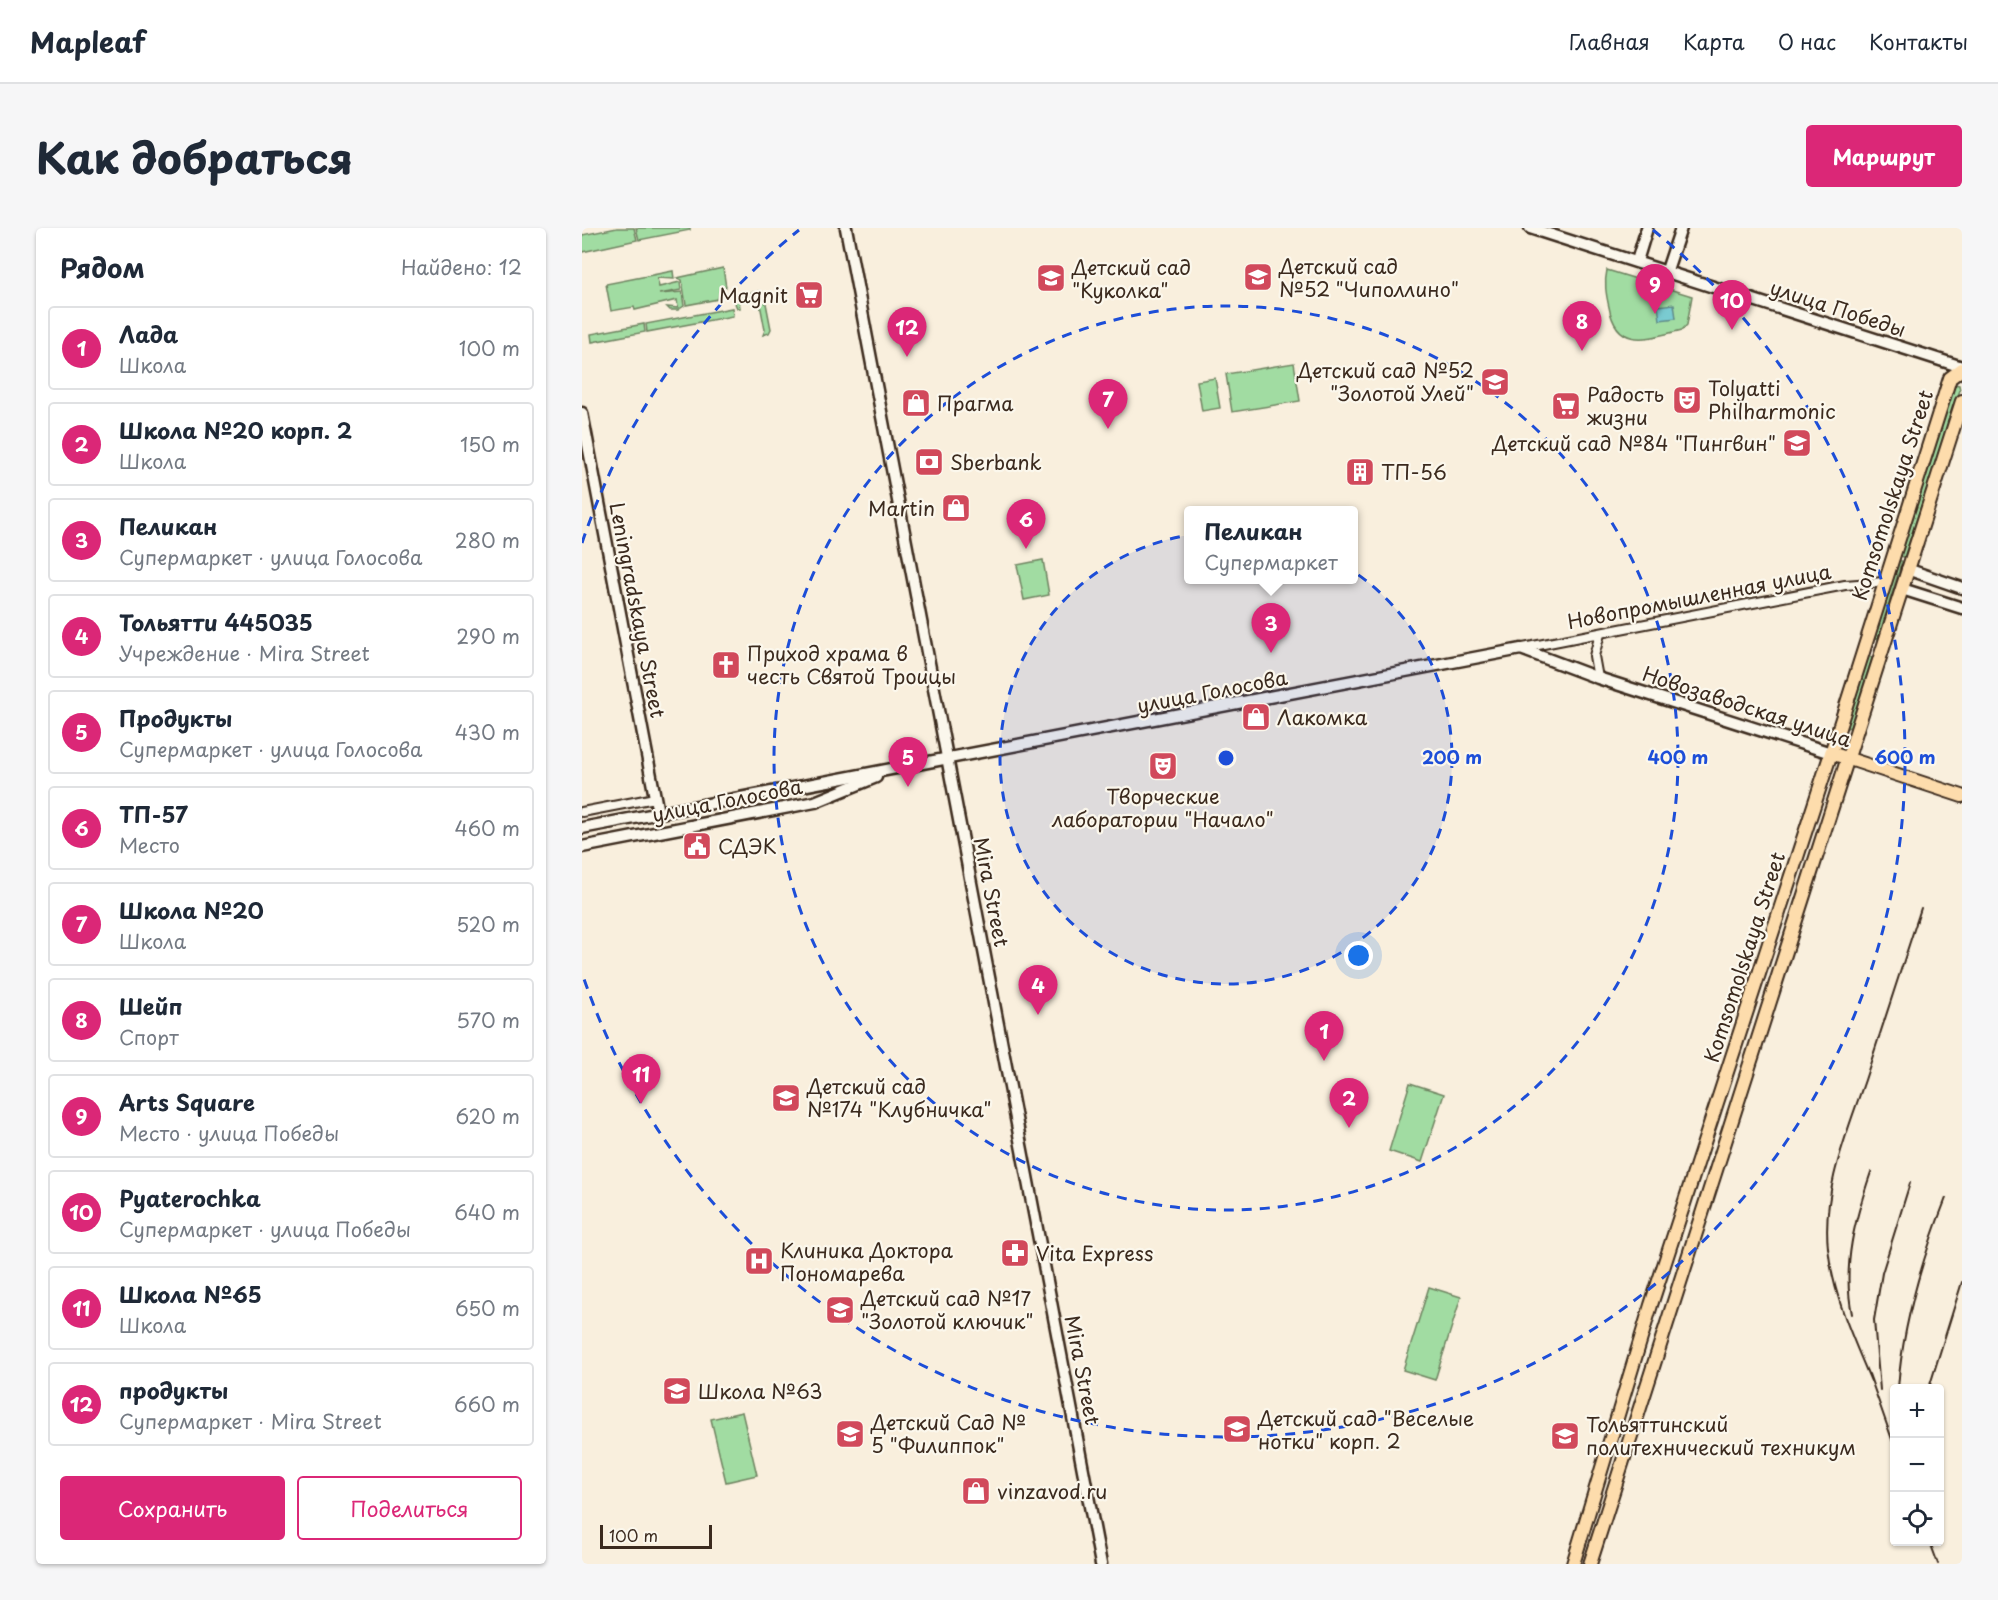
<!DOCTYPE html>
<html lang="ru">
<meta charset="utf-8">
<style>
body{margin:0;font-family:"Playpen Sans",sans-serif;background:#f6f6f7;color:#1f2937}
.controls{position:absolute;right:18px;bottom:18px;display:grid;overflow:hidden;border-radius:6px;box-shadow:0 2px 4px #0004}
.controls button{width:54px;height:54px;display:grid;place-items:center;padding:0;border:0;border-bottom:2px solid #e0e1e3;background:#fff;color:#1f2937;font:30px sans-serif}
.scale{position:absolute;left:18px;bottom:15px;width:112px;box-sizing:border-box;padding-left:6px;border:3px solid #3b2a1e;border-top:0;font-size:16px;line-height:21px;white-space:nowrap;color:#3b2a1e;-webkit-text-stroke:4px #fbf7ec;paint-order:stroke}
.you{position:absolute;left:777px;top:728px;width:21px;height:21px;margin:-15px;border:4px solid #fff;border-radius:50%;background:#1a73e8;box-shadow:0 0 0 9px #1a73e833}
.badge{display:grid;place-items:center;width:39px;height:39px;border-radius:50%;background:#db2777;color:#fff;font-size:20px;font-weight:700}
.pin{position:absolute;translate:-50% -50px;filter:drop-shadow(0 2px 3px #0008)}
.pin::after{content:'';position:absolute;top:32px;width:21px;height:18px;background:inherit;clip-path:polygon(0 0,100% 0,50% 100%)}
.popup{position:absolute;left:602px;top:278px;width:174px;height:78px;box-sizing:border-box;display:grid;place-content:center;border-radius:6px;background:#fff;filter:drop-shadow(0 2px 4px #0005);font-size:20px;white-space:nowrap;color:#747a83}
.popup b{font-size:22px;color:#1f2937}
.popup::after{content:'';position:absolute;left:50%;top:100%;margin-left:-12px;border:12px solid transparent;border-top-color:#fff}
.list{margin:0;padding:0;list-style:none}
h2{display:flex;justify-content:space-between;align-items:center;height:78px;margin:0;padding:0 24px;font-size:26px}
h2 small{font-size:20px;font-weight:400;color:#747a83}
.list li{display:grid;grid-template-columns:39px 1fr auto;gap:18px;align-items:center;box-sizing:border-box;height:84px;margin:0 12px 12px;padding:0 12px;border:2px solid #e0e1e3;border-radius:6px}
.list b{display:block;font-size:22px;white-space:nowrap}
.list p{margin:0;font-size:20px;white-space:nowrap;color:#747a83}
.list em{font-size:20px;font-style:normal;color:#747a83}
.actions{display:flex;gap:12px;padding:18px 24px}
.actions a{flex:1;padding:14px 0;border:2px solid #db2777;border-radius:6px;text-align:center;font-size:21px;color:#db2777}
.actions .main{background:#db2777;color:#fff}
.icon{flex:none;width:33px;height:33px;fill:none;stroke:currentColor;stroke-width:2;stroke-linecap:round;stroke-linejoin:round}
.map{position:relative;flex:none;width:1380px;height:1336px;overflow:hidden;border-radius:6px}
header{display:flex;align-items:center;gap:36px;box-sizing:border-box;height:84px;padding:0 30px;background:#fff;border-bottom:2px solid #e0e1e3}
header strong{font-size:28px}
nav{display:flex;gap:33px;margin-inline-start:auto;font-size:21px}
.intro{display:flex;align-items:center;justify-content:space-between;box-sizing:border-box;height:144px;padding:0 36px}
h1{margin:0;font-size:42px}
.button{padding:15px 27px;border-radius:6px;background:#db2777;color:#fff;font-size:21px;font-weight:700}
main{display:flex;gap:36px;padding:0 36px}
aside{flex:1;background:#fff;border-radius:6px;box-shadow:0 2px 4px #0004}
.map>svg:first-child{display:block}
.green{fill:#a1dca2;stroke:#6e8360;stroke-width:1.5}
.water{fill:#7acbd1;stroke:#618b89;stroke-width:1.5}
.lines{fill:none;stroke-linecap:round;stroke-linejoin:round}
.street-casing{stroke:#3b2a1e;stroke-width:12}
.secondary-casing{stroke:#3b2a1e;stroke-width:15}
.primary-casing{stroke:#3b2a1e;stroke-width:16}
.street{stroke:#fbf7ec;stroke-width:8}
.secondary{stroke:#fbf7ec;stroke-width:10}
.primary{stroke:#fddcac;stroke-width:12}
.rail{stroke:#3b2a1e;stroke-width:2}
.ring{fill:none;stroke:#1d4ed8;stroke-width:3;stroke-dasharray:10 8}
.labels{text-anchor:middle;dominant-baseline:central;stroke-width:4.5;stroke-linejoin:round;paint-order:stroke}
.poi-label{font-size:20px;fill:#3b2a1e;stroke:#fbf7ec;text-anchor:start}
.street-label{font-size:20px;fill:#3b2a1e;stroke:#fbf7ec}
.centre{fill:#1d4ed8;stroke:#fbf7ec;stroke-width:3}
.ring-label{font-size:18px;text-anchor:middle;font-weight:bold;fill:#1d4ed8;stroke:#fbf7ec;stroke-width:4.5;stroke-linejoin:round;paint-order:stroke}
</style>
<header>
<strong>Mapleaf</strong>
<nav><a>Главная</a><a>Карта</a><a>О нас</a><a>Контакты</a></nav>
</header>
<div class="intro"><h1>Как добраться</h1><a class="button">Маршрут</a></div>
<main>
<aside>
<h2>Рядом<small>Найдено: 12</small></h2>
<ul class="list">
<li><span class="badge">1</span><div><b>Лада</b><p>Школа</p></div><em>100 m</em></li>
<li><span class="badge">2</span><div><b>Школа №20 корп. 2</b><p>Школа</p></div><em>150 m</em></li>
<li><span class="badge">3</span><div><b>Пеликан</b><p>Супермаркет · улица Голосова</p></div><em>280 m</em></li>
<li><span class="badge">4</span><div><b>Тольятти 445035</b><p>Учреждение · Mira Street</p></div><em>290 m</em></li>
<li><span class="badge">5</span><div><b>Продукты</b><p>Супермаркет · улица Голосова</p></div><em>430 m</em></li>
<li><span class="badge">6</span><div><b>ТП-57</b><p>Место</p></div><em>460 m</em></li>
<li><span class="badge">7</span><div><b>Школа №20</b><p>Школа</p></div><em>520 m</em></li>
<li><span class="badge">8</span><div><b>Шейп</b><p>Спорт</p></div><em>570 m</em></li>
<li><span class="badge">9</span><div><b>Arts Square</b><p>Место · улица Победы</p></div><em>620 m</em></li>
<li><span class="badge">10</span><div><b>Pyaterochka</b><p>Супермаркет · улица Победы</p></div><em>640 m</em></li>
<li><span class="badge">11</span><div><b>Школа №65</b><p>Школа</p></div><em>650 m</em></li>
<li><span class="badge">12</span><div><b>продукты</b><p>Супермаркет · Mira Street</p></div><em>660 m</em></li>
</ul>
<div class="actions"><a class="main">Сохранить</a><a>Поделиться</a></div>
</aside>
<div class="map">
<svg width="1380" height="1336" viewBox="0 0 1380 1336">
<rect width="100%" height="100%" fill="#f9efdd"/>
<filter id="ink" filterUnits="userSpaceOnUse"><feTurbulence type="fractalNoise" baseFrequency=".0167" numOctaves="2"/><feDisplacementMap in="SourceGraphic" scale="12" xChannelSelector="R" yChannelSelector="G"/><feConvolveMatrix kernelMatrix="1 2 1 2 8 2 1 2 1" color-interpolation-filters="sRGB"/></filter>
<g filter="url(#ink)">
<!-- green -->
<g class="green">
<path d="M35,0H52L55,12L0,24V7Z"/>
<path d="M54,0H108V2L57,12Z"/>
<path d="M141,40L144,59L138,62L136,71L104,77L100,52L95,50Z"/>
<path d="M1025,42L1110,68L1105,97L1100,102C1067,110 1035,123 1027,79C1024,66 1022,55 1025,42Z"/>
<path d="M91,43L92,51L75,50L77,59L98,54L99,62L77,66L100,64L102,78L96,82H88L85,79L96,80L95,72L53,82L52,79L29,83L24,56Z"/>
<path d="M178,63L182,65L189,101L187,105L181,107L183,102L178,76H176L175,71H170L169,68L157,72L158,80H155L151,70L155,67Z"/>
<path d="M150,80L151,88L65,104L64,96Z"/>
<path d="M62,96L63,104L10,114L9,106Z"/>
<path d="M712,135L718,173L650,184L644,146Z"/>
<path d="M633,150L638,180L620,183L615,153Z"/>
<path d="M1372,156L1377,157L1378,162L1322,329L1315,327Z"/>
<path d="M461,332L467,367L442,372L435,337Z"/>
<path d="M1313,332L1320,333L1296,411L1292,412L1290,410Z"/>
<path d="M1286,427L1290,430L1268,499L1265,500L1262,499Z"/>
<path d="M828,855L862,866L840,934L807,923Z"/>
<path d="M847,1059L879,1069L853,1152L821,1142Z"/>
<path d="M160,1184L175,1247L144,1254L129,1191Z"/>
</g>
<!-- water -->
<path class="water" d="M1092,76L1094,90L1078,92L1076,78Z"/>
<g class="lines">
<!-- street casing -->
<g class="street-casing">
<g id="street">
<path d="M941,420L1263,357L1302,354"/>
<path d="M1016,450L1012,428L1018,406"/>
<path d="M0,584L73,570"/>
</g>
</g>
<!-- secondary casing -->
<g class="secondary-casing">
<g id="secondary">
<path d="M264,0L519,1336"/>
<path d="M948,0L1380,139"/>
<path d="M1055,33L1065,0"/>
<path d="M1085,42L1099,0"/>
<path d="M0,185L76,585"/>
<path d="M1325,341L1380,360"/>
<path d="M1320,361L1380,380"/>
<path d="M0,600L939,421L1016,450L1249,525"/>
<path d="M0,619L233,574L294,549"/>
</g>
</g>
<!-- primary casing -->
<g class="primary-casing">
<g id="primary">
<path d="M1249,525L1380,568"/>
<path d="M991,1336L1069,1077L1249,525L1368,150L1380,141"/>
<path d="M1008,1336L1380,173"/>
</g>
</g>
<!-- street -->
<use href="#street" class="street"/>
<!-- secondary -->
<use href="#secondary" class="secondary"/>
<!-- primary -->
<use href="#primary" class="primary"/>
<!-- rail -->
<g class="rail">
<path d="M1270,1086C1260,1037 1273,991 1289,944"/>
<path d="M1287,1146L1312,1217"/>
<path d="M1289,1153C1271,1111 1251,1067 1246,1020C1240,963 1265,905 1283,852C1302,795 1320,737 1339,680"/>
<path d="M1316,1160C1321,1094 1340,1031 1364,970"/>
<path d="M1347,1160L1380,1054"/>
<path d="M1298,1162L1292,1092L1300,1045L1328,955"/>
<path d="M1348,1314L1356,1336"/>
</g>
</g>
</g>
<!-- distance rings -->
<circle cx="644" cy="530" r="226" fill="#1d4ed8" fill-opacity=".12"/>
<g class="ring">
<circle cx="644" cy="530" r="226"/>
<circle cx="644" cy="530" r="452"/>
<path d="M0 315A679 679 0 0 1 217 2M1071 2A679 679 0 1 1 0 745"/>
</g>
<!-- icons -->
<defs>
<g id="school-square" transform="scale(1.5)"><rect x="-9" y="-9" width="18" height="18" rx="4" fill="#d1495b" stroke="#fbf7ec"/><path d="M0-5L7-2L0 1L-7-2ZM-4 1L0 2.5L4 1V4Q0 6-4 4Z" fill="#fff"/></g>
<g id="supermarket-square" transform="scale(1.5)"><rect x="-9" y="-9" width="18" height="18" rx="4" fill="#d1495b" stroke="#fbf7ec"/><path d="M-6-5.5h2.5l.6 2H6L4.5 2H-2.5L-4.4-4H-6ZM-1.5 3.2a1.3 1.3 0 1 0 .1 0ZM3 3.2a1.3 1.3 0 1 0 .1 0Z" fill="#fff"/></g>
<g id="theatre-square" transform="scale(1.5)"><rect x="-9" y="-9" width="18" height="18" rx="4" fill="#d1495b" stroke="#fbf7ec"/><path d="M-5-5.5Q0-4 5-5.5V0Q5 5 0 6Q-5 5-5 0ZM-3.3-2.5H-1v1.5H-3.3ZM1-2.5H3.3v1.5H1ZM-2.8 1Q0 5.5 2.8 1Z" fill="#fff"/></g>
<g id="shop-square" transform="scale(1.5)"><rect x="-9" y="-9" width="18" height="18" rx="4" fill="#d1495b" stroke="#fbf7ec"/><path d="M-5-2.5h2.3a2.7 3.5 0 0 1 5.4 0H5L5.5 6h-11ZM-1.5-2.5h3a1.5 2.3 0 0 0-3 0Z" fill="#fff"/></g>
<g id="bank-square" transform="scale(1.5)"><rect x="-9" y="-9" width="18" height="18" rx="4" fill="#d1495b" stroke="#fbf7ec"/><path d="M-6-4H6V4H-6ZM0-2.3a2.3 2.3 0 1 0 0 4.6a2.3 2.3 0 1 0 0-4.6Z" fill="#fff"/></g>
<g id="building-square" transform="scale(1.5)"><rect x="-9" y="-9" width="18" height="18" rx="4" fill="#d1495b" stroke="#fbf7ec"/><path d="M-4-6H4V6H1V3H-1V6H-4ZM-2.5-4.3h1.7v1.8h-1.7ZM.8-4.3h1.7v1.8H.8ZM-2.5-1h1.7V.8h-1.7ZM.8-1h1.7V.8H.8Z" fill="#fff"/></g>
<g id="church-square" transform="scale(1.5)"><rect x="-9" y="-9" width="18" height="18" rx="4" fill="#d1495b" stroke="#fbf7ec"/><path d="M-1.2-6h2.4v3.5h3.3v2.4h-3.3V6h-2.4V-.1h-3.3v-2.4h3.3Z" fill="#fff"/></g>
<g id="civic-square" transform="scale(1.5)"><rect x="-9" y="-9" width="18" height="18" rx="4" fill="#d1495b" stroke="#fbf7ec"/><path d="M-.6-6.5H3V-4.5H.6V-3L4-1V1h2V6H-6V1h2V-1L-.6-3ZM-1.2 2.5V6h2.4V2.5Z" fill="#fff"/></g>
<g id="pharmacy-square" transform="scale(1.5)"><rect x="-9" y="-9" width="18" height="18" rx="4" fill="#d1495b" stroke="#fbf7ec"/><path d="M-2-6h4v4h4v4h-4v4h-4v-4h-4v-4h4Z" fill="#fff"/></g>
<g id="hospital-square" transform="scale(1.5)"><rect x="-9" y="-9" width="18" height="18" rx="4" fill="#d1495b" stroke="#fbf7ec"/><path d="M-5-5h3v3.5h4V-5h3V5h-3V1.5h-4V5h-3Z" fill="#fff"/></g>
<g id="university-square" transform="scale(1.5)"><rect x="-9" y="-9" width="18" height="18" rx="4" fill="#d1495b" stroke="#fbf7ec"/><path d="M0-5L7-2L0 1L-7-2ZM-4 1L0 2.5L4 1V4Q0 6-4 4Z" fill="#fff"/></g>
</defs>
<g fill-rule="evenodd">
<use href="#school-square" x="676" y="49"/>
<use href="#school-square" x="469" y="50"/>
<use href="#supermarket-square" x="227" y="67"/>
<use href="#school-square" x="913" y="154"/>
<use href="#theatre-square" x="1105" y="172"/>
<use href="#shop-square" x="334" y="175"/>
<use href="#supermarket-square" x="984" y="178"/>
<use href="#school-square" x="1215" y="215"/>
<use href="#bank-square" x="347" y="234"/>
<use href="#building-square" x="778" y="244"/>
<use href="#shop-square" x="374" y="280"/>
<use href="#church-square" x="144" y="437"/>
<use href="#shop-square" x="674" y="489"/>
<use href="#theatre-square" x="581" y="538"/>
<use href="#civic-square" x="115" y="618"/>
<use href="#school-square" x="204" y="870"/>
<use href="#pharmacy-square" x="433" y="1025"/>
<use href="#hospital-square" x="177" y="1033"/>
<use href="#school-square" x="258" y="1082"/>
<use href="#school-square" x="95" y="1163"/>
<use href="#school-square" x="655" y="1201"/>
<use href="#school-square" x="268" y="1206"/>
<use href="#university-square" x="983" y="1208"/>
<use href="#shop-square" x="394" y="1263"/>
</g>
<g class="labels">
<!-- poi labels -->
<g class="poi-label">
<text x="697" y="38">Детский сад<tspan x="697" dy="23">№52 "Чиполлино"</tspan></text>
<text x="490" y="39">Детский сад<tspan x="490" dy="23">"Куколка"</tspan></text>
<text x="206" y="67" text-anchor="end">Magnit</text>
<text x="892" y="142" text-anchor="end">Детский сад №52<tspan x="892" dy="23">"Золотой Улей"</tspan></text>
<text x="1126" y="160">Tolyatti<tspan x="1126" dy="23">Philharmonic</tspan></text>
<text x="1005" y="166">Радость<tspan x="1005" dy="23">жизни</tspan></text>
<text x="355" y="175">Прагма</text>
<text x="1194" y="215" text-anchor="end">Детский сад №84 "Пингвин"</text>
<text x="368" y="234">Sberbank</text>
<text x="799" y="244">ТП-56</text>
<text x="353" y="280" text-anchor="end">Martin</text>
<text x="165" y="425">Приход храма в<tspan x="165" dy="23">честь Святой Троицы</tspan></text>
<text x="695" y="489">Лакомка</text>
<text x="581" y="568" text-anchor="middle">Творческие<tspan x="581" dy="23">лаборатории "Начало"</tspan></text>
<text x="136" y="618">СДЭК</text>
<text x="225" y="858">Детский сад<tspan x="225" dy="23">№174 "Клубничка"</tspan></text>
<text x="198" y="1022">Клиника Доктора<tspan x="198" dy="23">Пономарева</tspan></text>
<text x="454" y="1025">Vita Express</text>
<text x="279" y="1070">Детский сад №17<tspan x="279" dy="23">"Золотой ключик"</tspan></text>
<text x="116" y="1163">Школа №63</text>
<text x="676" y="1190">Детский сад "Веселые<tspan x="676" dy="23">нотки" корп. 2</tspan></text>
<text x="289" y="1194">Детский Сад №<tspan x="289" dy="23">5 "Филиппок"</tspan></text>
<text x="1004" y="1196">Тольяттинский<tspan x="1004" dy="23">политехнический техникум</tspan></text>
<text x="415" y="1263">vinzavod.ru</text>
</g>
<!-- street labels -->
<g class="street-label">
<text transform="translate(1256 80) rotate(18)">улица Победы</text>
<text transform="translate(1310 267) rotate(-72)">Komsomolskaya Street</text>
<text transform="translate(1117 368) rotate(-11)">Новопромышленная улица</text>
<text transform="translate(56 382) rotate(79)">Leningradskaya Street</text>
<text transform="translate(630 463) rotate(-11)">улица Голосова</text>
<text transform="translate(1165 478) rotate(18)">Новозаводская улица</text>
<text transform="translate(145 572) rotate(-11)">улица Голосова</text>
<text transform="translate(410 664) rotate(79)">Mira Street</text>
<text transform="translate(1162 729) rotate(-72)">Komsomolskaya Street</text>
<text transform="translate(501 1142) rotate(79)">Mira Street</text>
</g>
</g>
<circle cx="644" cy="530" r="9" class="centre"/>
<g class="ring-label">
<text x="870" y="536">200 m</text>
<text x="1096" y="536">400 m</text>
<text x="1323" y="536">600 m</text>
</g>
</svg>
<div class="controls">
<button>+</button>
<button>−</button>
<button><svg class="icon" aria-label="locate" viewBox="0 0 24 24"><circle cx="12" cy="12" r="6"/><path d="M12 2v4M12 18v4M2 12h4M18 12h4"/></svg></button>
</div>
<div class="scale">100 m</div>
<div class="you"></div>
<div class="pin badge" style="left:742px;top:833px">1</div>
<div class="pin badge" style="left:767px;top:900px">2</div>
<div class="pin badge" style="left:689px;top:425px">3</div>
<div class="popup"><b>Пеликан</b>Супермаркет</div>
<div class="pin badge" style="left:456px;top:787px">4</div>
<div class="pin badge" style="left:326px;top:559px">5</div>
<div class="pin badge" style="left:444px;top:321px">6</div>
<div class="pin badge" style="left:526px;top:201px">7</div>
<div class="pin badge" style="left:1000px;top:123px">8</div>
<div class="pin badge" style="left:1073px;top:86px">9</div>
<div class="pin badge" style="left:1150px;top:102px">10</div>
<div class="pin badge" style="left:59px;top:876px">11</div>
<div class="pin badge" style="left:325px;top:129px">12</div>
</div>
</main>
